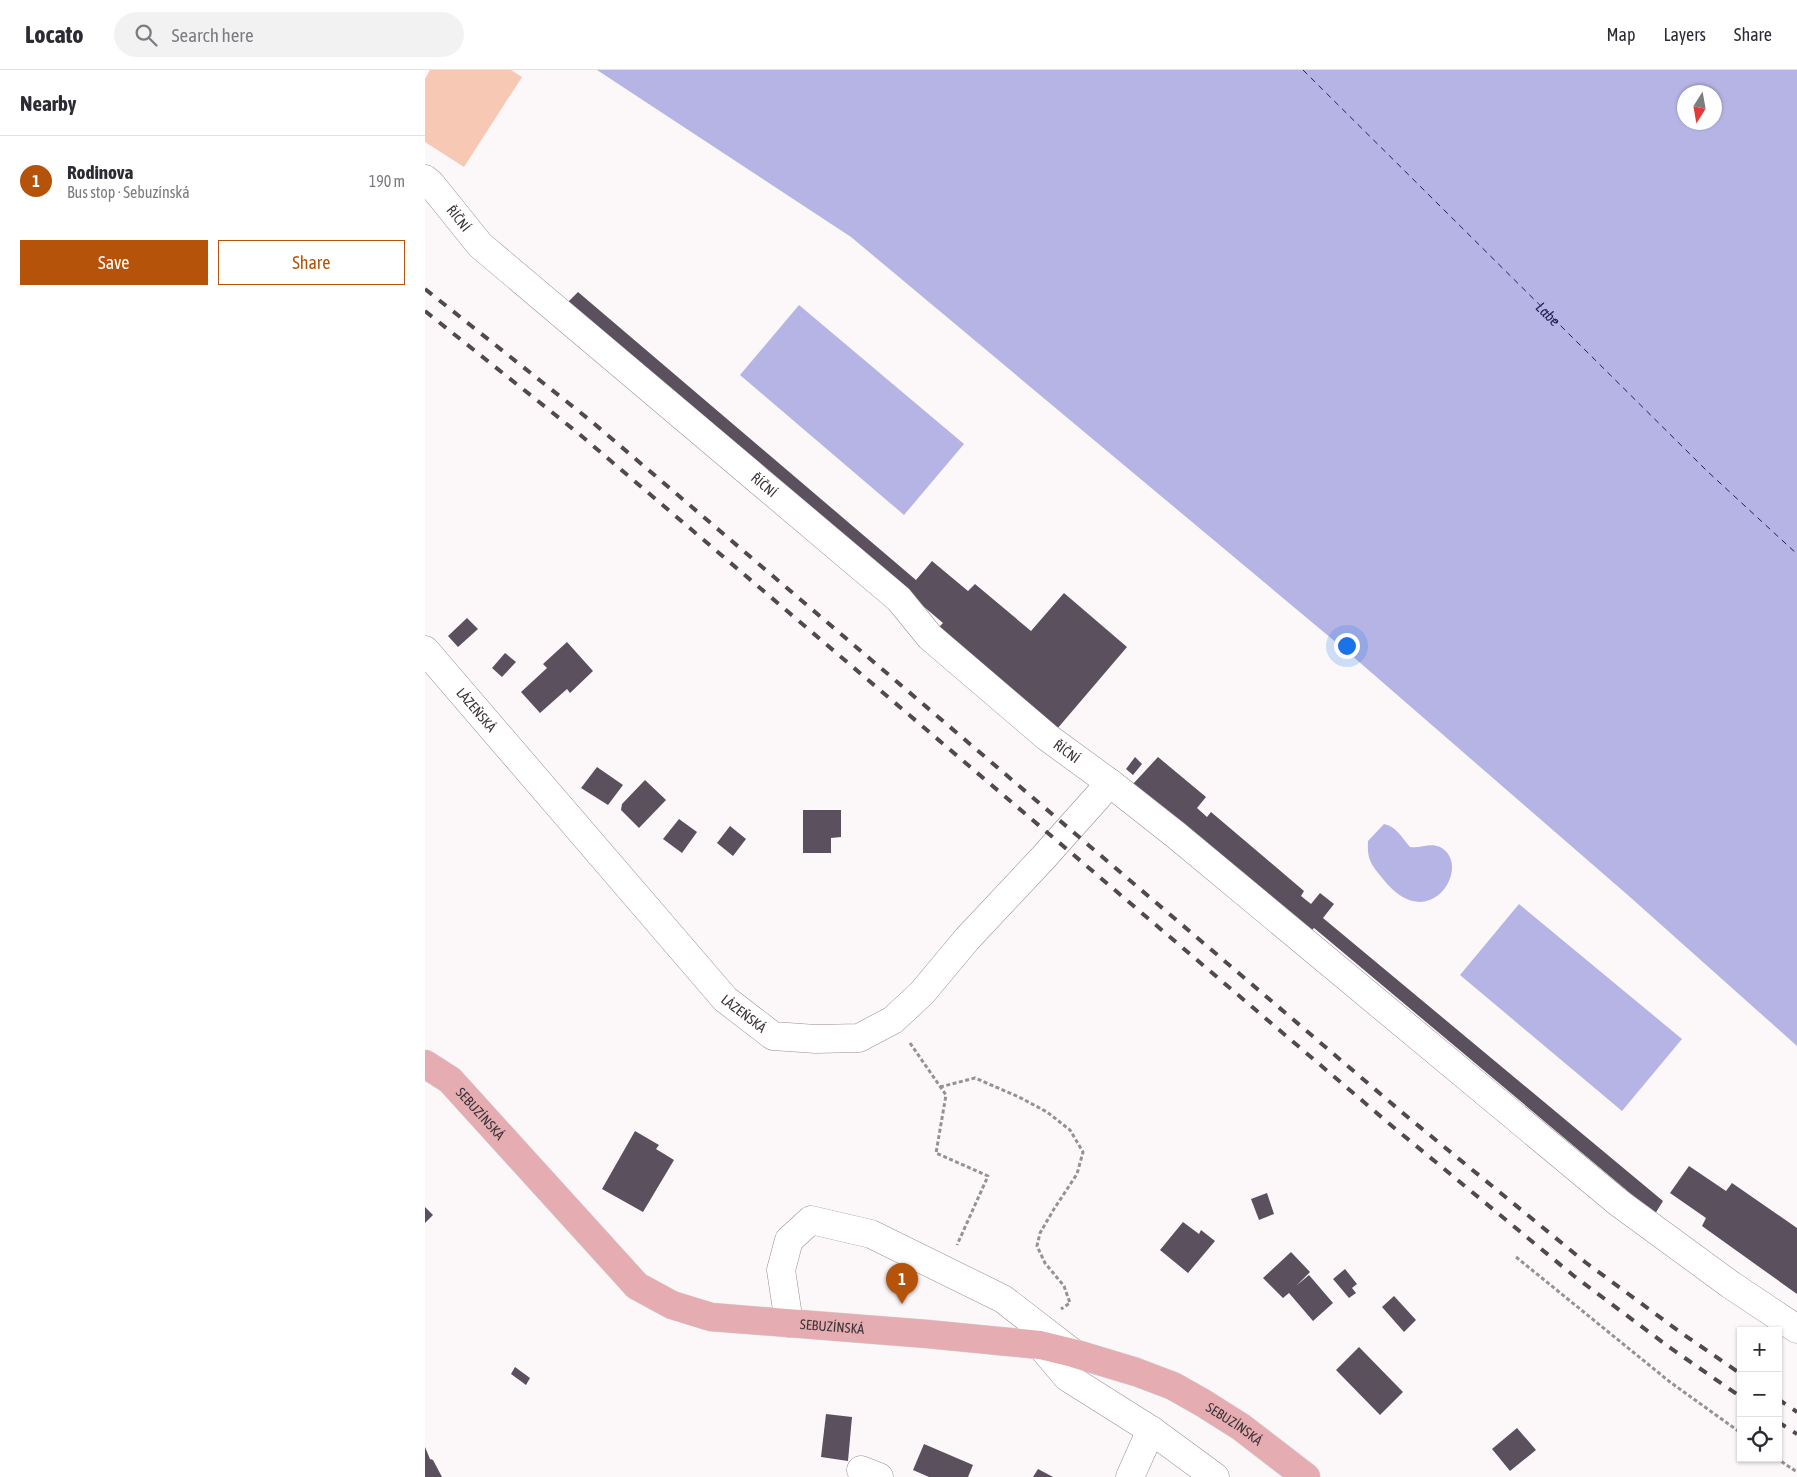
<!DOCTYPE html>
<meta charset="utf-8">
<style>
body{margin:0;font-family:"Asap Condensed",sans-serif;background:#f2f2f3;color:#2b2b33}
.controls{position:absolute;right:15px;bottom:15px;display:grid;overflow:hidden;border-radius:0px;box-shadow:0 1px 4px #0004}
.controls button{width:45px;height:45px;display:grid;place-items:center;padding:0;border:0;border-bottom:1px solid #e1e1e2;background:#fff;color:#2b2b33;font:25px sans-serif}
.compass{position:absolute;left:1252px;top:15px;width:45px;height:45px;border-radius:50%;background:#fff;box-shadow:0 1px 4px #0004;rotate:191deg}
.you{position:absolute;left:921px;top:575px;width:18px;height:18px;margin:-12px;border:4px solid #fff;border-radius:50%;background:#1a73e8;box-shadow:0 0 0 8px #1a73e833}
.badge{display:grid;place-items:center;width:32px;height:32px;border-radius:50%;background:#b45309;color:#fff;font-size:16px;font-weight:700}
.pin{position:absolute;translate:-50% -41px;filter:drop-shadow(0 1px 2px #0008)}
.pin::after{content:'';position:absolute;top:26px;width:18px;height:15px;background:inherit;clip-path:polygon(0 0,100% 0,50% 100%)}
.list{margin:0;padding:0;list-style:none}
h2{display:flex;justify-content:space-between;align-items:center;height:65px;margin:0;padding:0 20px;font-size:21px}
h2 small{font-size:16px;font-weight:400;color:#7c7c81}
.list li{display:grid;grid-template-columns:32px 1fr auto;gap:15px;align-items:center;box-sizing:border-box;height:90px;padding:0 20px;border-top:1px solid #e1e1e2}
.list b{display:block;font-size:19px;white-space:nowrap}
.list p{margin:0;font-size:16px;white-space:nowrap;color:#7c7c81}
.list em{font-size:16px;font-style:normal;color:#7c7c81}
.actions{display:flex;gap:10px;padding:15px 20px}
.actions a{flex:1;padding:11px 0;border:1px solid #b45309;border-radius:0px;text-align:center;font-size:18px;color:#b45309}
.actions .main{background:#b45309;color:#fff}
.icon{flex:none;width:28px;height:28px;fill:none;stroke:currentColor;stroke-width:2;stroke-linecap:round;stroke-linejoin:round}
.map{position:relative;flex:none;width:1372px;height:1407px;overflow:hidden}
header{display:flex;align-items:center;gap:30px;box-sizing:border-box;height:70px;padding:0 25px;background:#fff;border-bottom:1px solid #e1e1e2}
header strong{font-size:24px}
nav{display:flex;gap:28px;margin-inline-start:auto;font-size:18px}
.search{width:350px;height:45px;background:#f2f2f3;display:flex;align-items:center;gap:12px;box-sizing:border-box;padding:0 18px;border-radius:28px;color:#7c7c81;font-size:19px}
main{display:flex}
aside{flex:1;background:#fff}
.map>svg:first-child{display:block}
.green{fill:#f7c9b5}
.water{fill:#b5b4e5;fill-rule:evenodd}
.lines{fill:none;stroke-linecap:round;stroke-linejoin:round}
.ferry{stroke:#281d57;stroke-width:1;stroke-dasharray:6 5;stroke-linecap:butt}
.building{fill:#5a505e}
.minor-casing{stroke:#9f8d96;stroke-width:29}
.major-casing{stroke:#d4d3d3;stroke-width:29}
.path{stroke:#979194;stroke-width:3;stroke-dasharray:4 2.5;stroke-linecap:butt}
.minor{stroke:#fff;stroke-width:28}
.major{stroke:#e5acb1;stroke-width:28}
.rail{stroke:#51494d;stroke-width:4;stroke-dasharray:9 9;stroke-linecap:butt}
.labels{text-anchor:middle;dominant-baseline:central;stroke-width:5;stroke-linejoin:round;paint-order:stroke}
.street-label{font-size:14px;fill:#3d3539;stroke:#fcf8fa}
.water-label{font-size:15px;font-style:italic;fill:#281d57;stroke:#fcf8fa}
</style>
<header>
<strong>Locato</strong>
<div class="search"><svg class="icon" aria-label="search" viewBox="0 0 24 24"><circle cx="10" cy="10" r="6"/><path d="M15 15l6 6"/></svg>Search here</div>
<nav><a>Map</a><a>Layers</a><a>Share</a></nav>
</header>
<main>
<aside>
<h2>Nearby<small></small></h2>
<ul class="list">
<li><span class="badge">1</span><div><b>Rodinova</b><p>Bus stop · Sebuzínská</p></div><em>190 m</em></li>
</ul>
<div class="actions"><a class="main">Save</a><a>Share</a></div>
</aside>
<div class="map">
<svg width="1372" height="1407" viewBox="0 0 1372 1407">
<rect width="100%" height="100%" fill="#fcf8fa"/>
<!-- green -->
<path class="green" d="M5,0H86L97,7L39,97L0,72V9Z"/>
<!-- water -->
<g class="water">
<path d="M172,0H1372V976L1205,827L925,584L426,167ZM1290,22V52H1260V22Z"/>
<path d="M374,235L539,374L479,445L315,305Z"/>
<path d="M959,754C971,756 977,768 985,777C995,779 1005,772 1015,777C1049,794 1005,869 958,809C946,794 942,790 943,771Z"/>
<path d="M1094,834L1257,969L1197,1041L1035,905Z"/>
</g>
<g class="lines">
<!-- ferry -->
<path class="ferry" id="s1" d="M878,0L1282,401L1372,484"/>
</g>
<!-- building -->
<g class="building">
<path d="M153,222L491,510L507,491L543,521L550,514L606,561L639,523L702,577L632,659L513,558L518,553L142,233Z"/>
<path d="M42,548L53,559L33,577L23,566Z"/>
<path d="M142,572L168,601L145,623L142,619L115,643L96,622L122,598L118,594Z"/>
<path d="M80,583L91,592L77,607L67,598Z"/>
<path d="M710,687L717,694L708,705L701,699Z"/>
<path d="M733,687L781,727L772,738L782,747L786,742L879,821L876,826L886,834L895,823L909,834L898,848L1238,1131L1230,1144L889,858L886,861L708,714Z"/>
<path d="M172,697L198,715L183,735L156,718Z"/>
<path d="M220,710L241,730L214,758L196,740L197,734Z"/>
<path d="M378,740H416V767L406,768V783H378Z"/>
<path d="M254,749L272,762L257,783L238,769Z"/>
<path d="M305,756L321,769L308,786L292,773Z"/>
<path d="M210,1061L234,1075L231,1079L249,1090L218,1142L177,1119Z"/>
<path d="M1264,1096L1301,1121L1307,1113L1372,1158V1224L1277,1156L1281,1148L1245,1123Z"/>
<path d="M842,1123L849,1144L834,1150L826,1129Z"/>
<path d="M0,1137L8,1145L0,1153Z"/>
<path d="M758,1152L774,1164L776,1160L790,1171L763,1203L735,1180Z"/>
<path d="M866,1182L885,1202L871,1216L884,1205L908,1233L888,1251L864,1223L858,1228L838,1208Z"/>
<path d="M920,1199L932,1214L927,1218L931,1223L924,1228L908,1209Z"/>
<path d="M969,1226L991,1250L979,1262L957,1237Z"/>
<path d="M934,1277L978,1322L955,1345L911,1300Z"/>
<path d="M90,1297L105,1308L101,1315L86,1304Z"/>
<path d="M401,1344L427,1347L423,1391L396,1387Z"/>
<path d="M1092,1358L1111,1380L1085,1401L1067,1379Z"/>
<path d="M499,1374L548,1395L543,1407H504L488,1400Z"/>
<path d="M0,1377L5,1389L8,1390L17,1407H0Z"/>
<path d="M613,1399L628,1407H608Z"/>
</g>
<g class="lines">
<!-- minor casing -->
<g class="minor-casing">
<g id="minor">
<path id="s2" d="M0,109L6,114L55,175L474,529L505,567L622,667L685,713L751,765L1194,1133L1306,1215L1372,1259"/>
<path id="s3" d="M0,580L300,929L348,966L391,969L434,968L468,950L497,923L542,869L618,788L685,713"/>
<path d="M364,1253L356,1200L364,1170L386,1150L446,1164L578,1229L648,1283"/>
<path d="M615,1275L642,1307L726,1360L790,1407"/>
<path d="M436,1400L454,1407"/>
<path d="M705,1407L726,1360"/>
</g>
</g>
<!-- major casing -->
<g class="major-casing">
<g id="major">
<path id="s4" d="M0,994L25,1010L212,1216L247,1235L286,1247L502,1264L615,1275L648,1283L711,1302L748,1316L778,1333L816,1357L881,1407"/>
</g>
</g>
<!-- path -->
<g class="path">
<path d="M485,973L521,1025L511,1083L563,1106L532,1175"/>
<path d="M515,1017L550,1008L594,1027L622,1042L645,1060L658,1082L652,1104L629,1139L615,1163L612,1176L620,1193L639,1216L645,1233L636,1239"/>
<path d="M1091,1187L1245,1312L1316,1363"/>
<path d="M1351,1388L1372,1402"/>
</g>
<!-- minor -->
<use href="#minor" class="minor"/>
<!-- major -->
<use href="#major" class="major"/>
<!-- rail -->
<g class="rail">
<path d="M0,219L166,351L979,1044L1160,1192L1255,1262L1316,1304"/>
<path d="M0,241L153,363L967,1056L1149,1206L1244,1277L1316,1327"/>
<path d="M1353,1329L1372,1342"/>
<path d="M1353,1352L1372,1364"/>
</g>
</g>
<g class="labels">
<!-- street labels -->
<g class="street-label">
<text stroke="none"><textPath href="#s2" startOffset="52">ŘÍČNÍ</textPath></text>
<text stroke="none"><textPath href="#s2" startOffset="458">ŘÍČNÍ</textPath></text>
<text stroke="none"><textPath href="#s3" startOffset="79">LÁZEŇSKÁ</textPath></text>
<text stroke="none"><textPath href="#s2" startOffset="862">ŘÍČNÍ</textPath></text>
<text stroke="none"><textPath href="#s3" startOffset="484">LÁZEŇSKÁ</textPath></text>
<text stroke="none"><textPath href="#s4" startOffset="75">SEBUZÍNSKÁ</textPath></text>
<text stroke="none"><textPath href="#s4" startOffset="510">SEBUZÍNSKÁ</textPath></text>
<text stroke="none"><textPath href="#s4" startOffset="930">SEBUZÍNSKÁ</textPath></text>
</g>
<!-- water labels -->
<g class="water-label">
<text stroke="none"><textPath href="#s1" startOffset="346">Labe</textPath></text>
</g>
</g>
</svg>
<div class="controls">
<button>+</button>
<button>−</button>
<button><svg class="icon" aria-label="locate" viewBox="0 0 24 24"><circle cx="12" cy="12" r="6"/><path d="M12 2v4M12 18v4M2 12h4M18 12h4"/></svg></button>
</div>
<svg class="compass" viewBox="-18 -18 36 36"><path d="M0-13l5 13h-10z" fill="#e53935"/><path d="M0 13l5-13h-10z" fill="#7c7c81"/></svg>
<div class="you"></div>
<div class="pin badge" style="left:477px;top:1234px">1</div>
</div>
</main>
